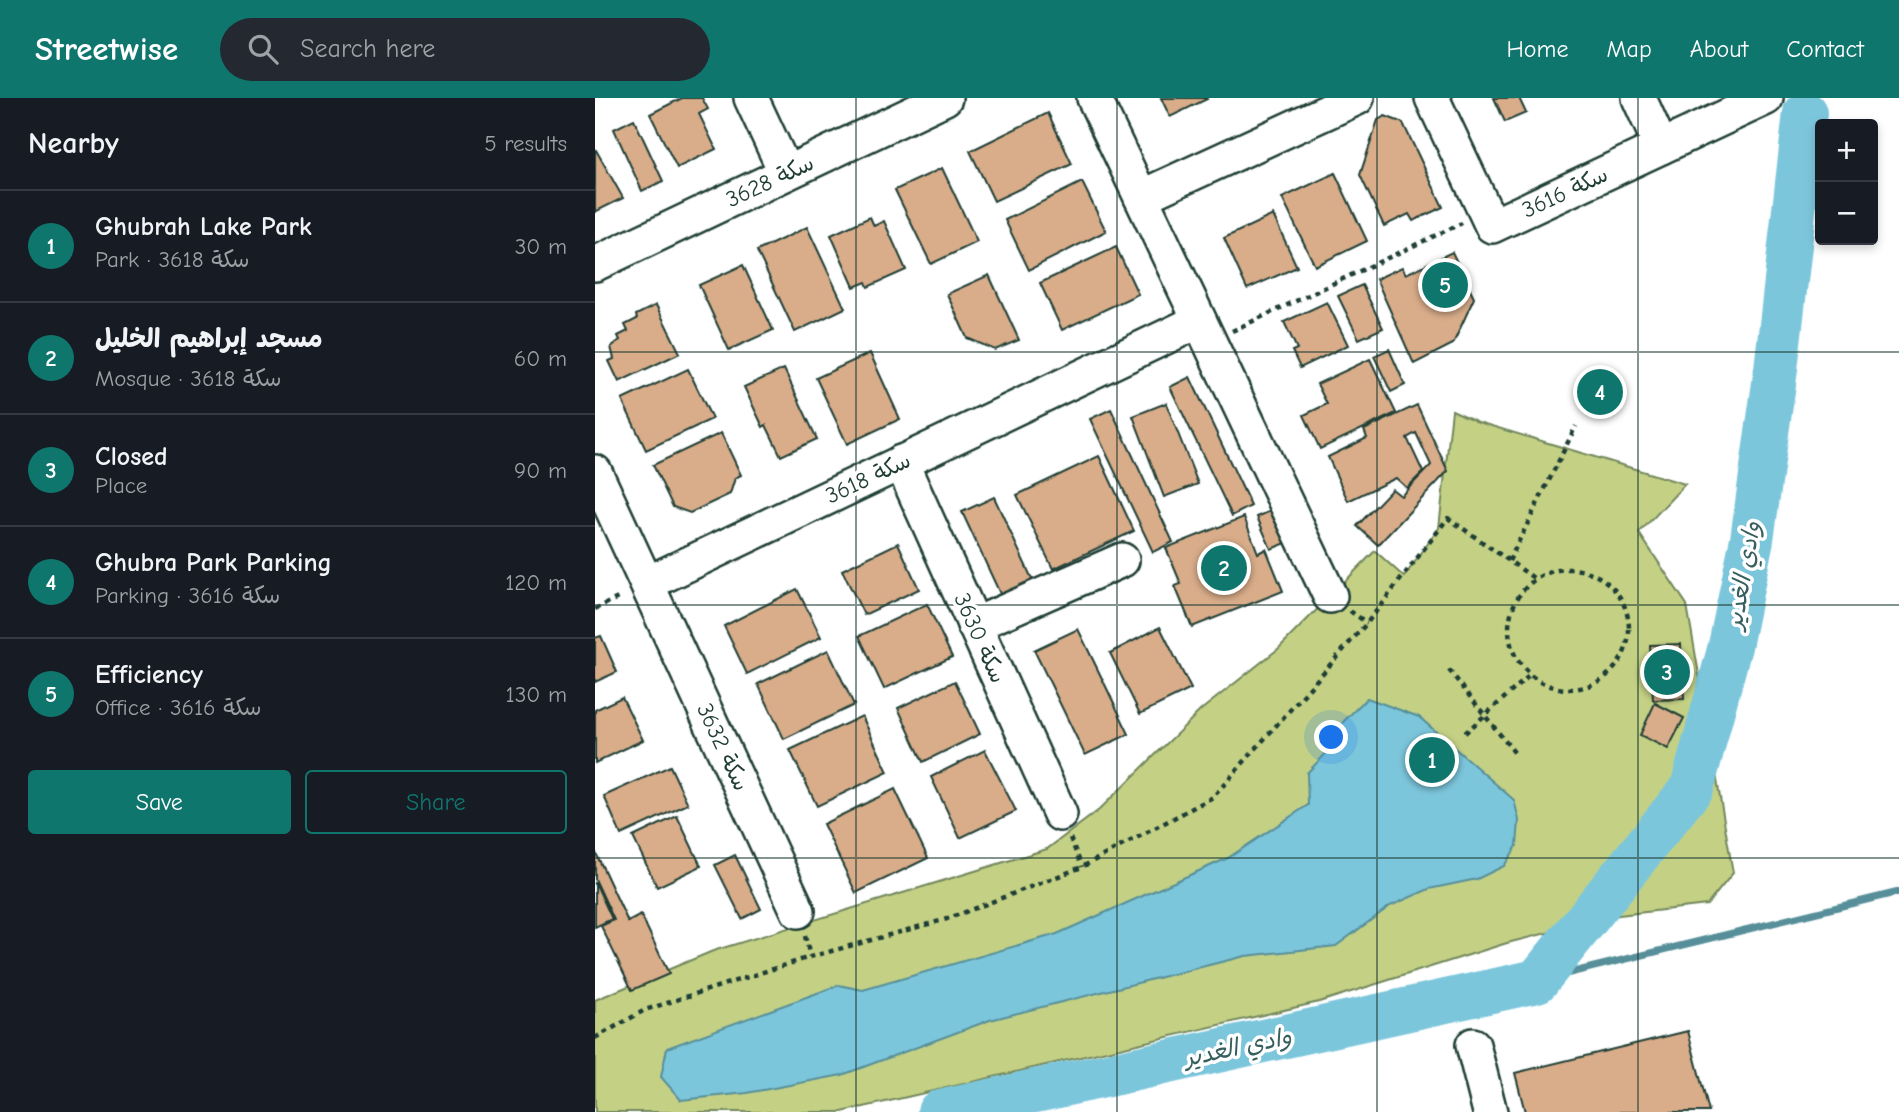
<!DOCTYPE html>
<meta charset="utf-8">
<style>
body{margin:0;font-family:"Comic Neue","Playpen Sans Arabic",sans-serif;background:#242831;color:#f1f3f6}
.controls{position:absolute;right:21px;top:21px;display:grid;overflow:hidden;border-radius:7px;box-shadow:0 4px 10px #0003}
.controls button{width:63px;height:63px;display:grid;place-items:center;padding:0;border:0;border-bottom:2px solid #363941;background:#171b24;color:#f1f3f6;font:35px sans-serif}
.you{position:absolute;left:737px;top:640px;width:24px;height:24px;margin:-18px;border:5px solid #fff;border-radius:50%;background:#1a73e8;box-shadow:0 0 0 10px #1a73e833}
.badge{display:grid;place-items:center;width:46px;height:46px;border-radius:50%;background:#0f766e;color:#fff;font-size:23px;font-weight:700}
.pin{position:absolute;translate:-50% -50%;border:4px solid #fff;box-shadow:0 2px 7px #0006}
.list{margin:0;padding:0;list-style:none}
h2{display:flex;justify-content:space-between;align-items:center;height:91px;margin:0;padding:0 28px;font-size:30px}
h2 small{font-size:23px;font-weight:400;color:#9ea1a6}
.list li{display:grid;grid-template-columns:46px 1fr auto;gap:21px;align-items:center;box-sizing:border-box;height:112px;padding:0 28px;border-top:2px solid #363941}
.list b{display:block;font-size:26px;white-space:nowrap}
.list p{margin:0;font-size:23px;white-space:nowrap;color:#9ea1a6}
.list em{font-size:23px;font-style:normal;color:#9ea1a6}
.actions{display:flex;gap:14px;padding:21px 28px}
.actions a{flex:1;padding:16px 0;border:2px solid #0f766e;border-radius:7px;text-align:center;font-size:24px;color:#0f766e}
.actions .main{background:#0f766e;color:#fff}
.icon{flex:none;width:38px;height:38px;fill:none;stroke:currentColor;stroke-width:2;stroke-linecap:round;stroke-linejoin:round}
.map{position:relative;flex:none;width:1304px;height:1014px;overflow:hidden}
header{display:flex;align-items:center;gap:42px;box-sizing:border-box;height:98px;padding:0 35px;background:#0f766e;color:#fff}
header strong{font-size:33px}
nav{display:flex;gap:38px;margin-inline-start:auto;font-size:24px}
.search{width:490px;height:63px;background:#242831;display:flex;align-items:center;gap:18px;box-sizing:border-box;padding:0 24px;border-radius:38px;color:#9ea1a6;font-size:26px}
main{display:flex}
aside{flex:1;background:#171b24}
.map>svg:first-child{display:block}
.green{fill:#c4d185;stroke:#72875c;stroke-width:2}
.water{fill:#7cc6dc;stroke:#578f99;stroke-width:2}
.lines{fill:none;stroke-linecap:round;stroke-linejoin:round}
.stream{stroke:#578f99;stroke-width:7}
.river{stroke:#7cc6dc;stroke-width:44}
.building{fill:#d9ad8a;stroke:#1f3d34;stroke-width:2}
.minor-casing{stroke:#1f3d34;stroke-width:38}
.path{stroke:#1f3d34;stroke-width:4.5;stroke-dasharray:5 5;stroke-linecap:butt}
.minor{stroke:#fff;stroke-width:33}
.grid{fill:none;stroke:#1f3d34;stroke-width:2;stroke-opacity:0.55}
.labels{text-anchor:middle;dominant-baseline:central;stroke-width:7;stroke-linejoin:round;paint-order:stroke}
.street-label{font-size:23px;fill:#1f3d34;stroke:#fff}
.water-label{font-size:24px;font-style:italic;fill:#365f5e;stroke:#fff}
</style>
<header>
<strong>Streetwise</strong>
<div class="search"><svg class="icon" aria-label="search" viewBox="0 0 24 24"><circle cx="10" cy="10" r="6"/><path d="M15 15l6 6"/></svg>Search here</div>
<nav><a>Home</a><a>Map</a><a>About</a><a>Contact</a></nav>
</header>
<main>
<aside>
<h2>Nearby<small>5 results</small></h2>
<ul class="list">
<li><span class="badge">1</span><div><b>Ghubrah Lake Park</b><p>Park · سكة 3618</p></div><em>30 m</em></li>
<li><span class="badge">2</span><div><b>مسجد إبراهيم الخليل</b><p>Mosque · سكة 3618</p></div><em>60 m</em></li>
<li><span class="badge">3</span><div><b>Closed</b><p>Place</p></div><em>90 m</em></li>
<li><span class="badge">4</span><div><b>Ghubra Park Parking</b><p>Parking · سكة 3616</p></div><em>120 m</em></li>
<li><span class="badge">5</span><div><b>Efficiency</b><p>Office · سكة 3616</p></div><em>130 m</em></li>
</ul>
<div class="actions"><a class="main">Save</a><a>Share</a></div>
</aside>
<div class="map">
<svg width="1304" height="1014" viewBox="0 0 1304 1014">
<rect width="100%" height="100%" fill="#fff"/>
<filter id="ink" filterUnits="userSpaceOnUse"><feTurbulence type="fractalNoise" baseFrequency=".0143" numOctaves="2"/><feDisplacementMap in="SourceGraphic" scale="14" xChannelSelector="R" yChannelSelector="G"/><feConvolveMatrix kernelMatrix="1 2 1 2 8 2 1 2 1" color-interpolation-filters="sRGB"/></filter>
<g filter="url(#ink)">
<!-- green -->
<path class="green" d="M857,312L883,324L1090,386L1044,435L1092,507L1138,775L1112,807L1024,817L912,845L724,904L247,1014H0V902L118,853L452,751L504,712L606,612L683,551L780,453L809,479L844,430Z"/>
<!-- water -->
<path class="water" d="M772,600L824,619L919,702L924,722L922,748L909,768L882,781L834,791L795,808L741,848L650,858L395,922L247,977L152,995L86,1002L66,979L72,950L244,887L268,892L462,836L633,760L713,707L712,675L741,645L748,624Z"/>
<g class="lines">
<!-- stream -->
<path class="stream" d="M942,883L1304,794"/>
<!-- river -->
<path class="river" d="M344,1014L942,883L1097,690L1135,548L1157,441L1181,271L1210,15"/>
</g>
<!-- building -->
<g class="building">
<path d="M87,0H107L113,11L104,16L121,51L82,70L55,16Z"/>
<path d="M566,0H611L612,1L575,19Z"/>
<path d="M899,0H924L931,15L910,24Z"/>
<path d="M453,15L477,66L399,103L375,53Z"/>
<path d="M790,18L808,25L848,109L818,123L814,116L789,128L765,77L783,22Z"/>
<path d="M39,21L68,83L47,93L19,31Z"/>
<path d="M1,52L28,100L0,114V53Z"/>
<path d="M347,70L382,144L336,166L300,92Z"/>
<path d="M740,75L772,143L720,168L687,100Z"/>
<path d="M487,84L511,133L434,172L410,122Z"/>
<path d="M678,117L702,169L652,191L629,140Z"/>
<path d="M275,119L279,128L289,123L311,172L273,189L271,184L259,189L236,137Z"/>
<path d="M212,129L250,210L200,234L162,153Z"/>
<path d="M521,149L543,196L467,232L445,185Z"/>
<path d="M857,154L879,200L858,246L819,266L781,181L807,169L811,176Z"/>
<path d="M148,167L178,232L134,252L104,187Z"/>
<path d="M394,177L424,242L400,252L372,240L352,196Z"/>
<path d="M767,187L788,230L764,241L743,198Z"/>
<path d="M732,204L753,247L705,270L697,253L702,251L689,224Z"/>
<path d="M61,207L85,255L24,284L14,263L19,261L16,249L25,242L23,238L33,233L30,227L42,221L41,217Z"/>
<path d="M794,251L810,287L796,294L779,258Z"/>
<path d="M275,255L305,321L252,346L221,280Z"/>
<path d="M775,261L801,315L725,351L709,317L732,306L722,286Z"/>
<path d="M93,271L117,321L51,352L27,302Z"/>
<path d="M189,271L222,341L186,358L171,327L168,329L149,289Z"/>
<path d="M595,279L656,408L637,418L575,289Z"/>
<path d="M571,305L603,386L569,399L538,318Z"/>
<path d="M822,307L853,373L783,447L762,428L797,391L806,398L836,367L821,335L812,340L828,374L812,390L801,380L753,403L733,359L772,340L769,332Z"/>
<path d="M516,311L578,444L558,454L495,321Z"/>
<path d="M126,335L146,377L140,380L135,396L95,415L78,409L58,367Z"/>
<path d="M504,358L539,433L458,471L422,397Z"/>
<path d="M399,399L438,483L406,498L367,414Z"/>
<path d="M680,411L694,444L676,451L662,419Z"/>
<path d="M649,419L663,455L671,451L688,493L597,529L580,488L586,486L571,450Z"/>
<path d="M303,445L324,491L269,517L247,472Z"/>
<path d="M202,491L226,539L152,576L129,528Z"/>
<path d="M332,506L357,559L289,591L264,538Z"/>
<path d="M565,529L596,591L545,616L515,555Z"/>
<path d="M483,531L534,636L490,657L439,552Z"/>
<path d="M6,538L22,574L0,584V540Z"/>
<path d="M1086,546L1089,601L1058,602L1055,547Z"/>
<path d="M233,552L259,607L189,641L163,586Z"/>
<path d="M360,583L385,636L328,664L303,610Z"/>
<path d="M27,599L48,642L0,665V612Z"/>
<path d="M1060,605L1089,620L1073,651L1045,637Z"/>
<path d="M267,618L293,674L222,708L195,652Z"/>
<path d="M390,652L421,713L365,740L336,679Z"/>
<path d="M75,668L93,706L26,737L9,698Z"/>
<path d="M300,691L333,760L261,795L228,726Z"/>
<path d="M82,718L106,768L62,789L38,739Z"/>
<path d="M0,753L33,824L46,817L74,876L37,892L6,828L19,822L0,781Z"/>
<path d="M140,757L166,811L147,821L120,767Z"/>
<path d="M0,784L17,821L0,829Z"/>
<path d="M1093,933L1114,1014H930L920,975Z"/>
</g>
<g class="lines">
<!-- minor casing -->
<g class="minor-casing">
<g id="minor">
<path d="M156,0L191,75"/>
<path d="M499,0L735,498"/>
<path d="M837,0L897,128L1171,0"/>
<path d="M1044,0L1066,49"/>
<path d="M546,99L762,0"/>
<path d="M0,166L350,0"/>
<path d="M306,364L465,716"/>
<path d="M0,374L203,813"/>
<path d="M53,485L604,223"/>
<path d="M379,527L527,462"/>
<path d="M878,947L895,1014"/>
</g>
</g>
<!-- path -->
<g class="path">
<path d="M637,233L867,125"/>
<path d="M914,463L981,328"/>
<circle cx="974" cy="531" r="60"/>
<path d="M0,511L27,498"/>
<path d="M755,513L772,525"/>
<path d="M854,572L922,658"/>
<path d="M870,635L935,577"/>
<path d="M475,740L487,769"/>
<path d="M210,838L215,859"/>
<path d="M0,940L50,912L215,859L352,821L487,769L618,699L772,525L853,420L940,481"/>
</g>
<!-- minor -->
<use href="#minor" class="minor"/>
</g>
</g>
<!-- grid -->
<path class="grid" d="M261,0V1014M522,0V1014M782,0V1014M1043,0V1014M0,254H1304M0,507H1304M0,760H1304"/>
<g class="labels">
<!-- street labels -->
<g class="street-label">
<text transform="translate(175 83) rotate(-25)">سكة 3628</text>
<text transform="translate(970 94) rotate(-25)">سكة 3616</text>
<text transform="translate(273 380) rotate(-25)">سكة 3618</text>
<text transform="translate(385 540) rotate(66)">سكة 3630</text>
<text transform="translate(128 649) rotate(65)">سكة 3632</text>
</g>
<!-- water labels -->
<g class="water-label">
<text transform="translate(1148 477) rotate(-80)">وادي الغدير</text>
<text transform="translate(643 949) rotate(-12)">وادي الغدير</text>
</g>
</g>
</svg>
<div class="controls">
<button>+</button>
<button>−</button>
</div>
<div class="you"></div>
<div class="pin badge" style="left:837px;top:662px">1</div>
<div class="pin badge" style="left:629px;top:470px">2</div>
<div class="pin badge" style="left:1072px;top:574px">3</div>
<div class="pin badge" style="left:1005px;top:294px">4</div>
<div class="pin badge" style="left:850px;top:187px">5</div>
</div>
</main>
